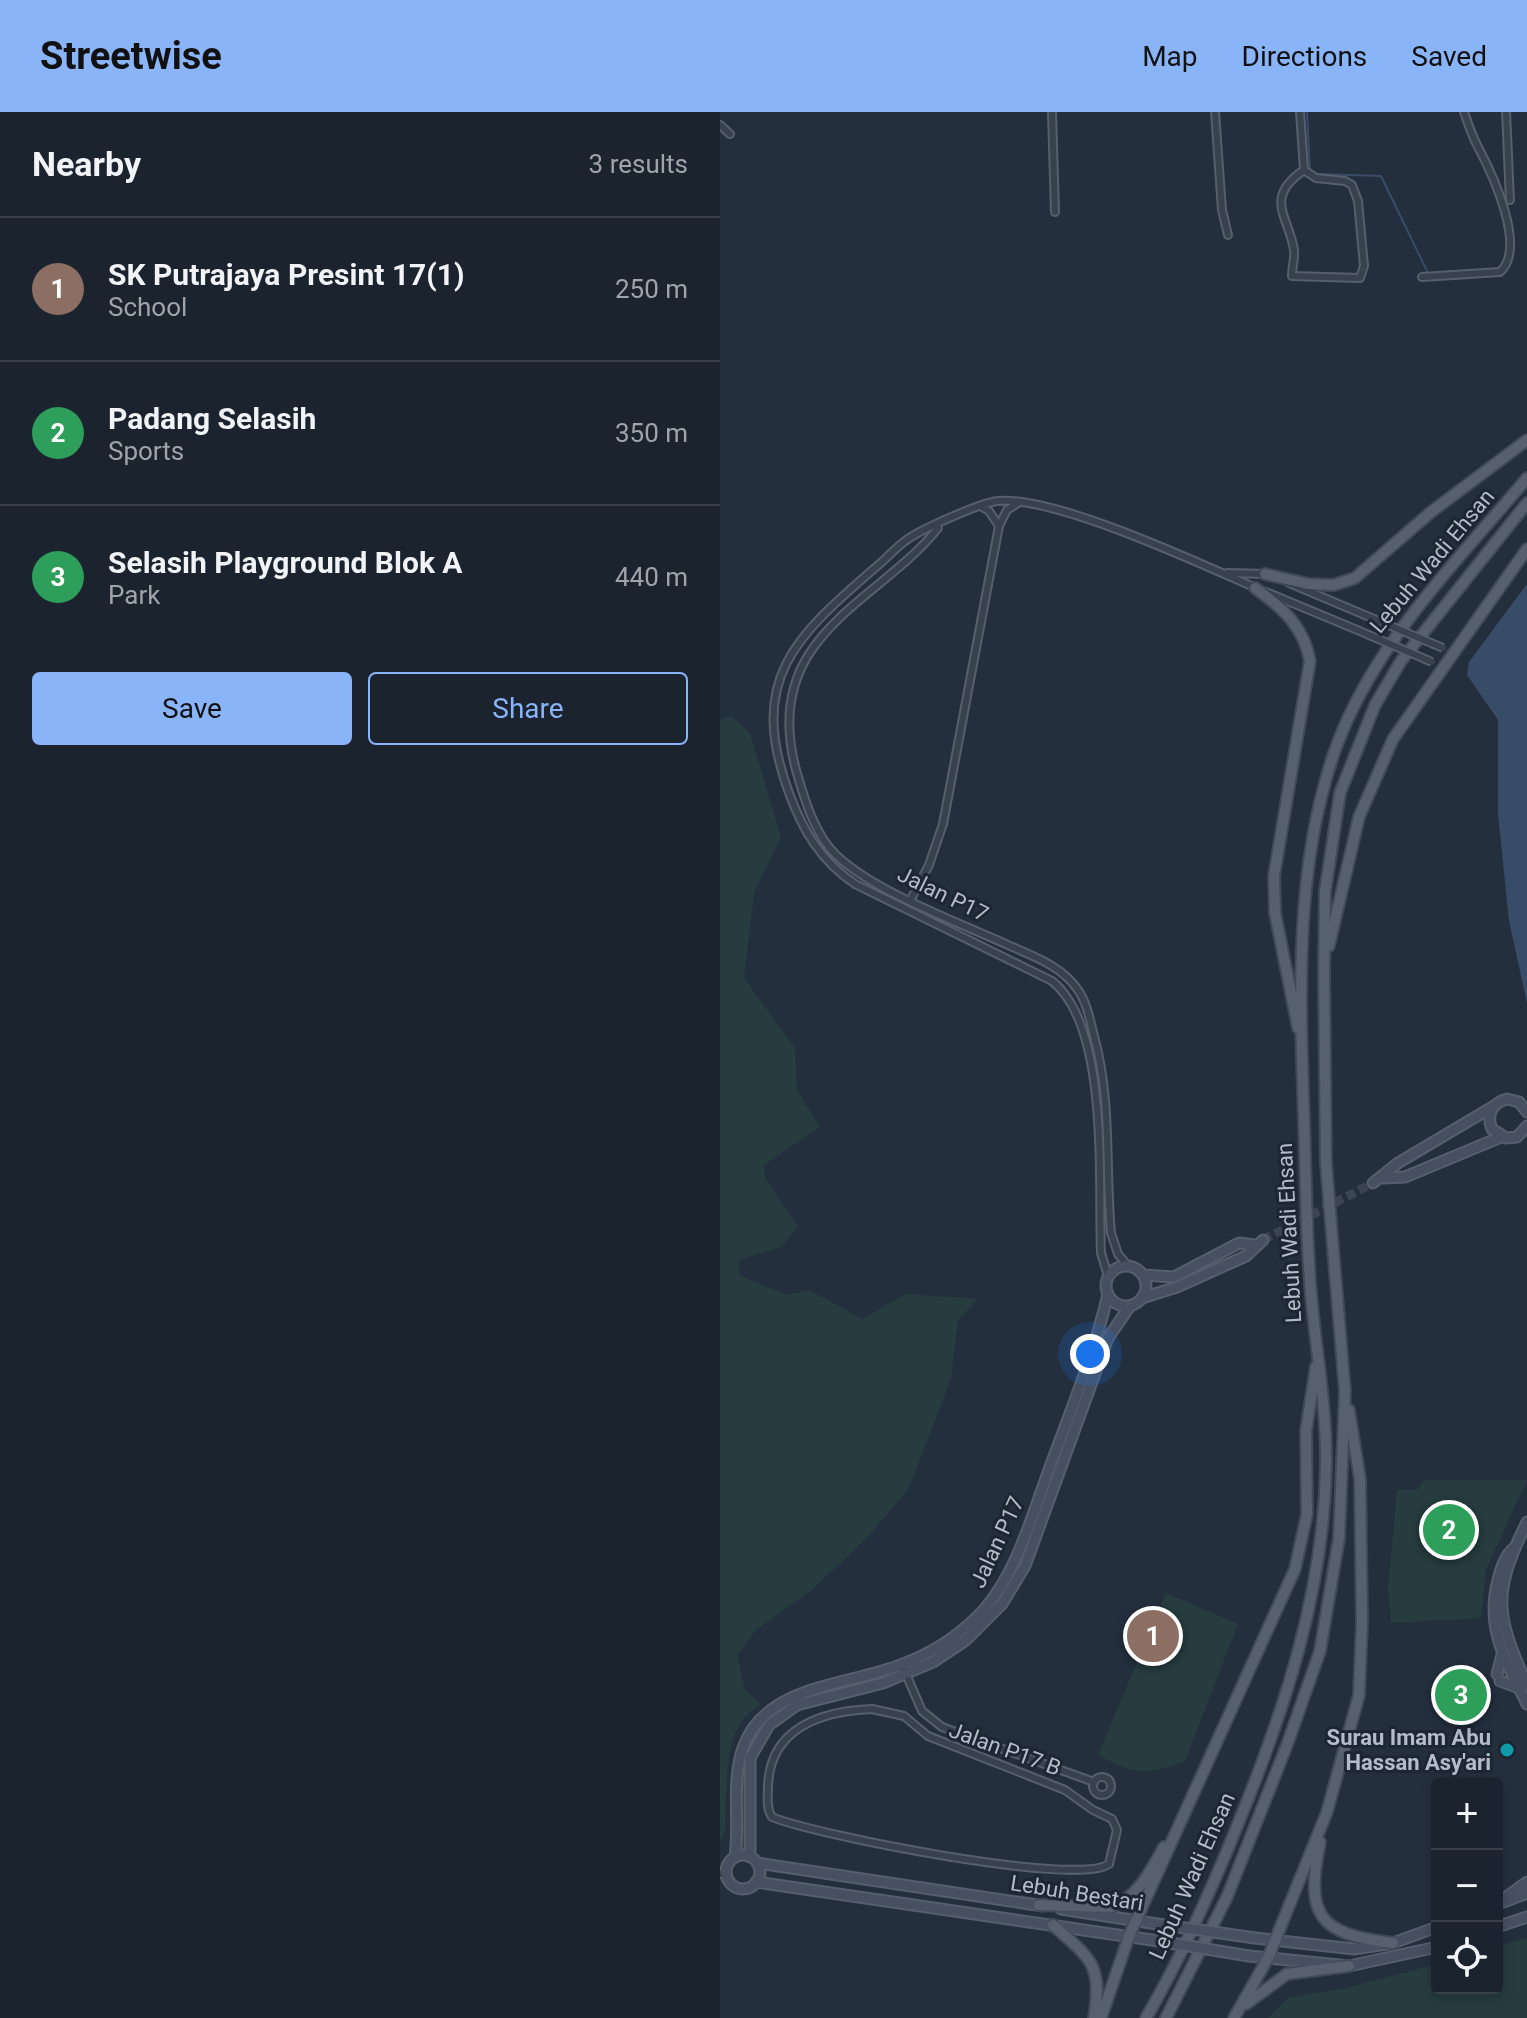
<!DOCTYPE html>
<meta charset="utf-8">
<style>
body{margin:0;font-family:Roboto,sans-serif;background:#282f3a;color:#f1f3f6}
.controls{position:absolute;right:24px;bottom:24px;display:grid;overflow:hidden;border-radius:8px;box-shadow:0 4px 12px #0003}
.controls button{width:72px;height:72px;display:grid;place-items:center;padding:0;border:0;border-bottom:2px solid #39404a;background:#1b232e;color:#f1f3f6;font:40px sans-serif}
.you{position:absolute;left:370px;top:1242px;width:28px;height:28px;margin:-20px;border:6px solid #fff;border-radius:50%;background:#1a73e8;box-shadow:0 0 0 12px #1a73e833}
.badge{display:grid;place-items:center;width:52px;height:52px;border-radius:50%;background:#8ab4f8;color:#fff;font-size:26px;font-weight:700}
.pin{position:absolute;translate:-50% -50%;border:4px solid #fff;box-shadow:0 2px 8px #0006}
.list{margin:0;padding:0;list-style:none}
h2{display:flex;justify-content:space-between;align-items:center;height:104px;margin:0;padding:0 32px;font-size:34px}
h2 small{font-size:26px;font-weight:400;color:#a0a4aa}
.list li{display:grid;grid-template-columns:52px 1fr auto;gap:24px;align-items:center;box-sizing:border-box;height:144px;padding:0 32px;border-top:2px solid #39404a}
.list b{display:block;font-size:30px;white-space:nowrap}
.list p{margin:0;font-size:26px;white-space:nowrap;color:#a0a4aa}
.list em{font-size:26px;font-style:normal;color:#a0a4aa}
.actions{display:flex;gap:16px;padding:24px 32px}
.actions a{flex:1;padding:18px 0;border:2px solid #8ab4f8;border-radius:8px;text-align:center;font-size:28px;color:#8ab4f8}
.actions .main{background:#8ab4f8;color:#111}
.icon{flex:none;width:44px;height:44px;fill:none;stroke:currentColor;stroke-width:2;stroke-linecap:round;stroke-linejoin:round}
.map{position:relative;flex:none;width:807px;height:1906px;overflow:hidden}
header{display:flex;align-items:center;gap:48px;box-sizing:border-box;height:112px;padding:0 40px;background:#8ab4f8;color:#111}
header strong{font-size:38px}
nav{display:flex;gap:44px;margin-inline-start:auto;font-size:28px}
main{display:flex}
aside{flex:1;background:#1b232e}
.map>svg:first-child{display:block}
.green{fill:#263c3f}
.water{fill:#394c67}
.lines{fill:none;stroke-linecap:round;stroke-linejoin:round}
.stream{stroke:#394c67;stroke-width:2}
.secondary-tunnel{stroke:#3a4453;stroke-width:9;stroke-dasharray:9 4.5;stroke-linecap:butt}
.street-casing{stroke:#565f6c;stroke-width:10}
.secondary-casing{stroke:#565f6c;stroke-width:13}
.primary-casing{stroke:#414a57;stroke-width:14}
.street{stroke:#38414e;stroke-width:6}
.secondary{stroke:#465061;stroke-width:9}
.primary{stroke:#56606e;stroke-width:10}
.street-bridge-casing{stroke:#565f6c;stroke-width:10;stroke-linecap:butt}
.secondary-bridge-casing{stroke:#565f6c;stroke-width:13;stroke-linecap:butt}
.street-bridge{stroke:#38414e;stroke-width:6}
.secondary-bridge{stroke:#465061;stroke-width:9}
.culture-dot{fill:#0f9aa8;stroke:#1d2633;stroke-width:3}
.labels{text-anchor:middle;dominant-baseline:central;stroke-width:6;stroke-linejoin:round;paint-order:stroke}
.street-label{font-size:22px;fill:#b4bcc9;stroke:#1d2633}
.poi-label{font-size:22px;font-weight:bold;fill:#b4bcc9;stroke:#1d2633;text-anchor:end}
</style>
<header>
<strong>Streetwise</strong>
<nav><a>Map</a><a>Directions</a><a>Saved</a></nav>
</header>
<main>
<aside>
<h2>Nearby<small>3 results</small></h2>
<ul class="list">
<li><span class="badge" style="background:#8d6e63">1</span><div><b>SK Putrajaya Presint 17(1)</b><p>School</p></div><em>250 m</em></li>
<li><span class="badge" style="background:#2e9e5b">2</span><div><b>Padang Selasih</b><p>Sports</p></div><em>350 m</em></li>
<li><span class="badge" style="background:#2e9e5b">3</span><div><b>Selasih Playground Blok A</b><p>Park</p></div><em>440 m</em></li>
</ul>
<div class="actions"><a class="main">Save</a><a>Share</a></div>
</aside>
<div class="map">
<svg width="807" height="1906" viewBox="0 0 807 1906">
<rect width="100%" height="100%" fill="#242f3e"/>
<!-- green -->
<g class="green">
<path d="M12,604L30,622L61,725L34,781L24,866L75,936L77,978L100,1015L44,1053L45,1066L78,1115L61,1135L19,1148L20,1164L67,1183L89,1178L143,1207L185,1182L258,1187L238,1208L231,1267L189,1376L147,1426L93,1477L36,1518L17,1543L25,1578L41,1593C0,1612 8,1679 5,1719L0,1730V608Z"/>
<path d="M704,1368H807L766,1458L761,1506L671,1511L668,1475L677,1378H697Z"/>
<path d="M446,1481L518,1512L465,1649C428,1664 413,1662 378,1643Z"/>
<path d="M807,1826V1906H548L569,1885L622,1877L717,1852V1876H777V1834Z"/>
</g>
<!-- water -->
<path class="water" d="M807,472V891L789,809L778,702V608L747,563L749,550Z"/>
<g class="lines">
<!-- stream -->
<g class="stream">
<path d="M587,0L590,59"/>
<path d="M596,62L661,64L708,161"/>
</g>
<!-- secondary-tunnel -->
<path class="secondary-tunnel" d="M543,1128L653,1071"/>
<!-- street casing -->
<g class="street-casing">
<g id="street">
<path d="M332,0L335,100"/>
<path d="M495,0L502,98L508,123"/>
<path d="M580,0L584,58L596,66L625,69L632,73L638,89L644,154L640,166L572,164C572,155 575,146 574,138C569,105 543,86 584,58"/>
<path d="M786,0L790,88"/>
<path d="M0,13L10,22"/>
<path d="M702,165L780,160C807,136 773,63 758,35C752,24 748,12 744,0"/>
<path d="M260,394L269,399L279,414"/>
<path d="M218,416C181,463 121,492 89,542C66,578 65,617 76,658C84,686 95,724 117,744C157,781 238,810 288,833C313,844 342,854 358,878C367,891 370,908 374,924C392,989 385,1054 391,1121L398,1142L408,1154"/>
<path d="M507,461L547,462"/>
<path d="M569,471L647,504"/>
<path d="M546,480L635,517"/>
<path d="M191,787L209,753L223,712L279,414L287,398L298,391"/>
<path d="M388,1164L381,1141C378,1071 390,915 332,869L135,772C101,749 83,719 69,681C27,567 75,525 156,455C167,446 177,434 188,427C202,417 262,390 278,389C336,384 479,451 536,476"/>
<path d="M182,1553L202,1599L222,1615L374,1670"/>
<path d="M152,1597L184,1604L208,1624L345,1678L373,1698L392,1707L397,1718L389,1752C357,1775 95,1723 52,1705C46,1696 48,1685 48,1674C50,1616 101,1599 152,1597Z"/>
<circle cx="382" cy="1674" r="9"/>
<path d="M0,1762H6"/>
</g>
</g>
<!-- secondary casing -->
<g class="secondary-casing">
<g id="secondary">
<path d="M807,1000L799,990L787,987C772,991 766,1003 772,1017L786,1026L797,1025L807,1014"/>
<path d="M663,1066L685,1065L781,1025"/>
<path d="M653,1071L678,1051L774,994"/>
<circle cx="406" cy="1174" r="20"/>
<path d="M423,1163L454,1165L519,1131L534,1133"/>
<path d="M422,1186L457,1175L526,1144L543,1128"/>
<path d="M807,1410C772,1481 775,1502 807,1573"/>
<path d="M795,1435C785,1443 781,1456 778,1468C765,1516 786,1550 807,1592"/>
<path d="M777,1562L782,1543"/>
<path d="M780,1569L799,1576"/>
<circle cx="23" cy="1760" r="17"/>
<path d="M15,1745C20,1710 11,1670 23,1636C45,1572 129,1574 183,1552C210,1542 234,1527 255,1507C295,1469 311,1406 330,1355C351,1298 374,1242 388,1182"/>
<path d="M30,1745V1646L49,1613L77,1593L163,1571L213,1550L246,1528L282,1492L305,1454L388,1226L410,1194"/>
<path d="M37,1751L323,1794"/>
<path d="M36,1770L432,1828"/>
<path d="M784,1790L807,1781"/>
<path d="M777,1792L807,1770"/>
<path d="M341,1797L437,1812"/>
<path d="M777,1815L807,1805"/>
<path d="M535,1826L634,1837L673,1831L717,1815"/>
<path d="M529,1844L629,1854L717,1835"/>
</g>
</g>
<!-- primary casing -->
<g class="primary-casing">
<g id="primary">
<path d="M545,462L588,472L614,473L635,466L711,400L807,328"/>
<path d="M535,476C563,496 584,515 590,549L554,764L555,801L578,916"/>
<path d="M609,834L639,705L673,627L807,437"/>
<path d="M600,1730C585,1804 598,1822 673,1831"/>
<path d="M319,1793L391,1795C419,1784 430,1760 444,1735"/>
<path d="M333,1813C370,1847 383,1851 374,1906"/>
<path d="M526,1892L567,1862L629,1854"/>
<path d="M381,1906L409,1824L575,1457L587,1402L586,1319L596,1254"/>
<path d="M426,1906C462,1844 491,1779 518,1712C565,1597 604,1479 606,1354C607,1297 596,1239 591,1182C586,1124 586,1066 584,1009C580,886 574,758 614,641C651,534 736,451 807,366"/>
<path d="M446,1906L507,1785L567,1633L600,1539L619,1426L625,1280L606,1051L604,863L605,780L620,681L655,593L681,549L807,391"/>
<path d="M514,1906L548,1846L607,1700L639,1583L642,1511L640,1367L629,1298"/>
</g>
</g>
<!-- street -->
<use href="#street" class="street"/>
<!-- secondary -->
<use href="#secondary" class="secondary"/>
<!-- primary -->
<use href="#primary" class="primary"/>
<!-- street-bridge casing -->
<g class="street-bridge-casing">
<g id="street-bridge">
<path d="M647,504L723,536"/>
<path d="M635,517L712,550"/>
</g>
</g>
<!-- secondary-bridge casing -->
<g class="secondary-bridge-casing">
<g id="secondary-bridge">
<path d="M437,1812L535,1826"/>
<path d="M432,1828L529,1844"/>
</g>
</g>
<!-- street-bridge -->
<use href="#street-bridge" class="street-bridge"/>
<!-- secondary-bridge -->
<use href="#secondary-bridge" class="secondary-bridge"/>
</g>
<!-- markers -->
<circle class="culture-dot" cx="787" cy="1638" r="8"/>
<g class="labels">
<!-- street labels -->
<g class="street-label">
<text transform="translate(712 449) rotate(-50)">Lebuh Wadi Ehsan</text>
<text transform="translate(223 782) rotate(26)">Jalan P17</text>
<text transform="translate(569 1121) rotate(-93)">Lebuh Wadi Ehsan</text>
<text transform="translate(277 1430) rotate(-65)">Jalan P17</text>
<text transform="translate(285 1637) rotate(20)">Jalan P17 B</text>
<text transform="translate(472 1764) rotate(-66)">Lebuh Wadi Ehsan</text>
<text transform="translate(357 1781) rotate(9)">Lebuh Bestari</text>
</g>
<!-- poi labels -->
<g class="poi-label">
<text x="771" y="1625">Surau Imam Abu<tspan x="771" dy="25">Hassan Asy'ari</tspan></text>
</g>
</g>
</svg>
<div class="controls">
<button>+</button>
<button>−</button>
<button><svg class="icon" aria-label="locate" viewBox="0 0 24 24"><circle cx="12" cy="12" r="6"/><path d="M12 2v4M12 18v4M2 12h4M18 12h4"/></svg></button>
</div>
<div class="you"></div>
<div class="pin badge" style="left:433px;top:1524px;background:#8d6e63">1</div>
<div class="pin badge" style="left:729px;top:1418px;background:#2e9e5b">2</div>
<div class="pin badge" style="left:741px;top:1583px;background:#2e9e5b">3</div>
</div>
</main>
